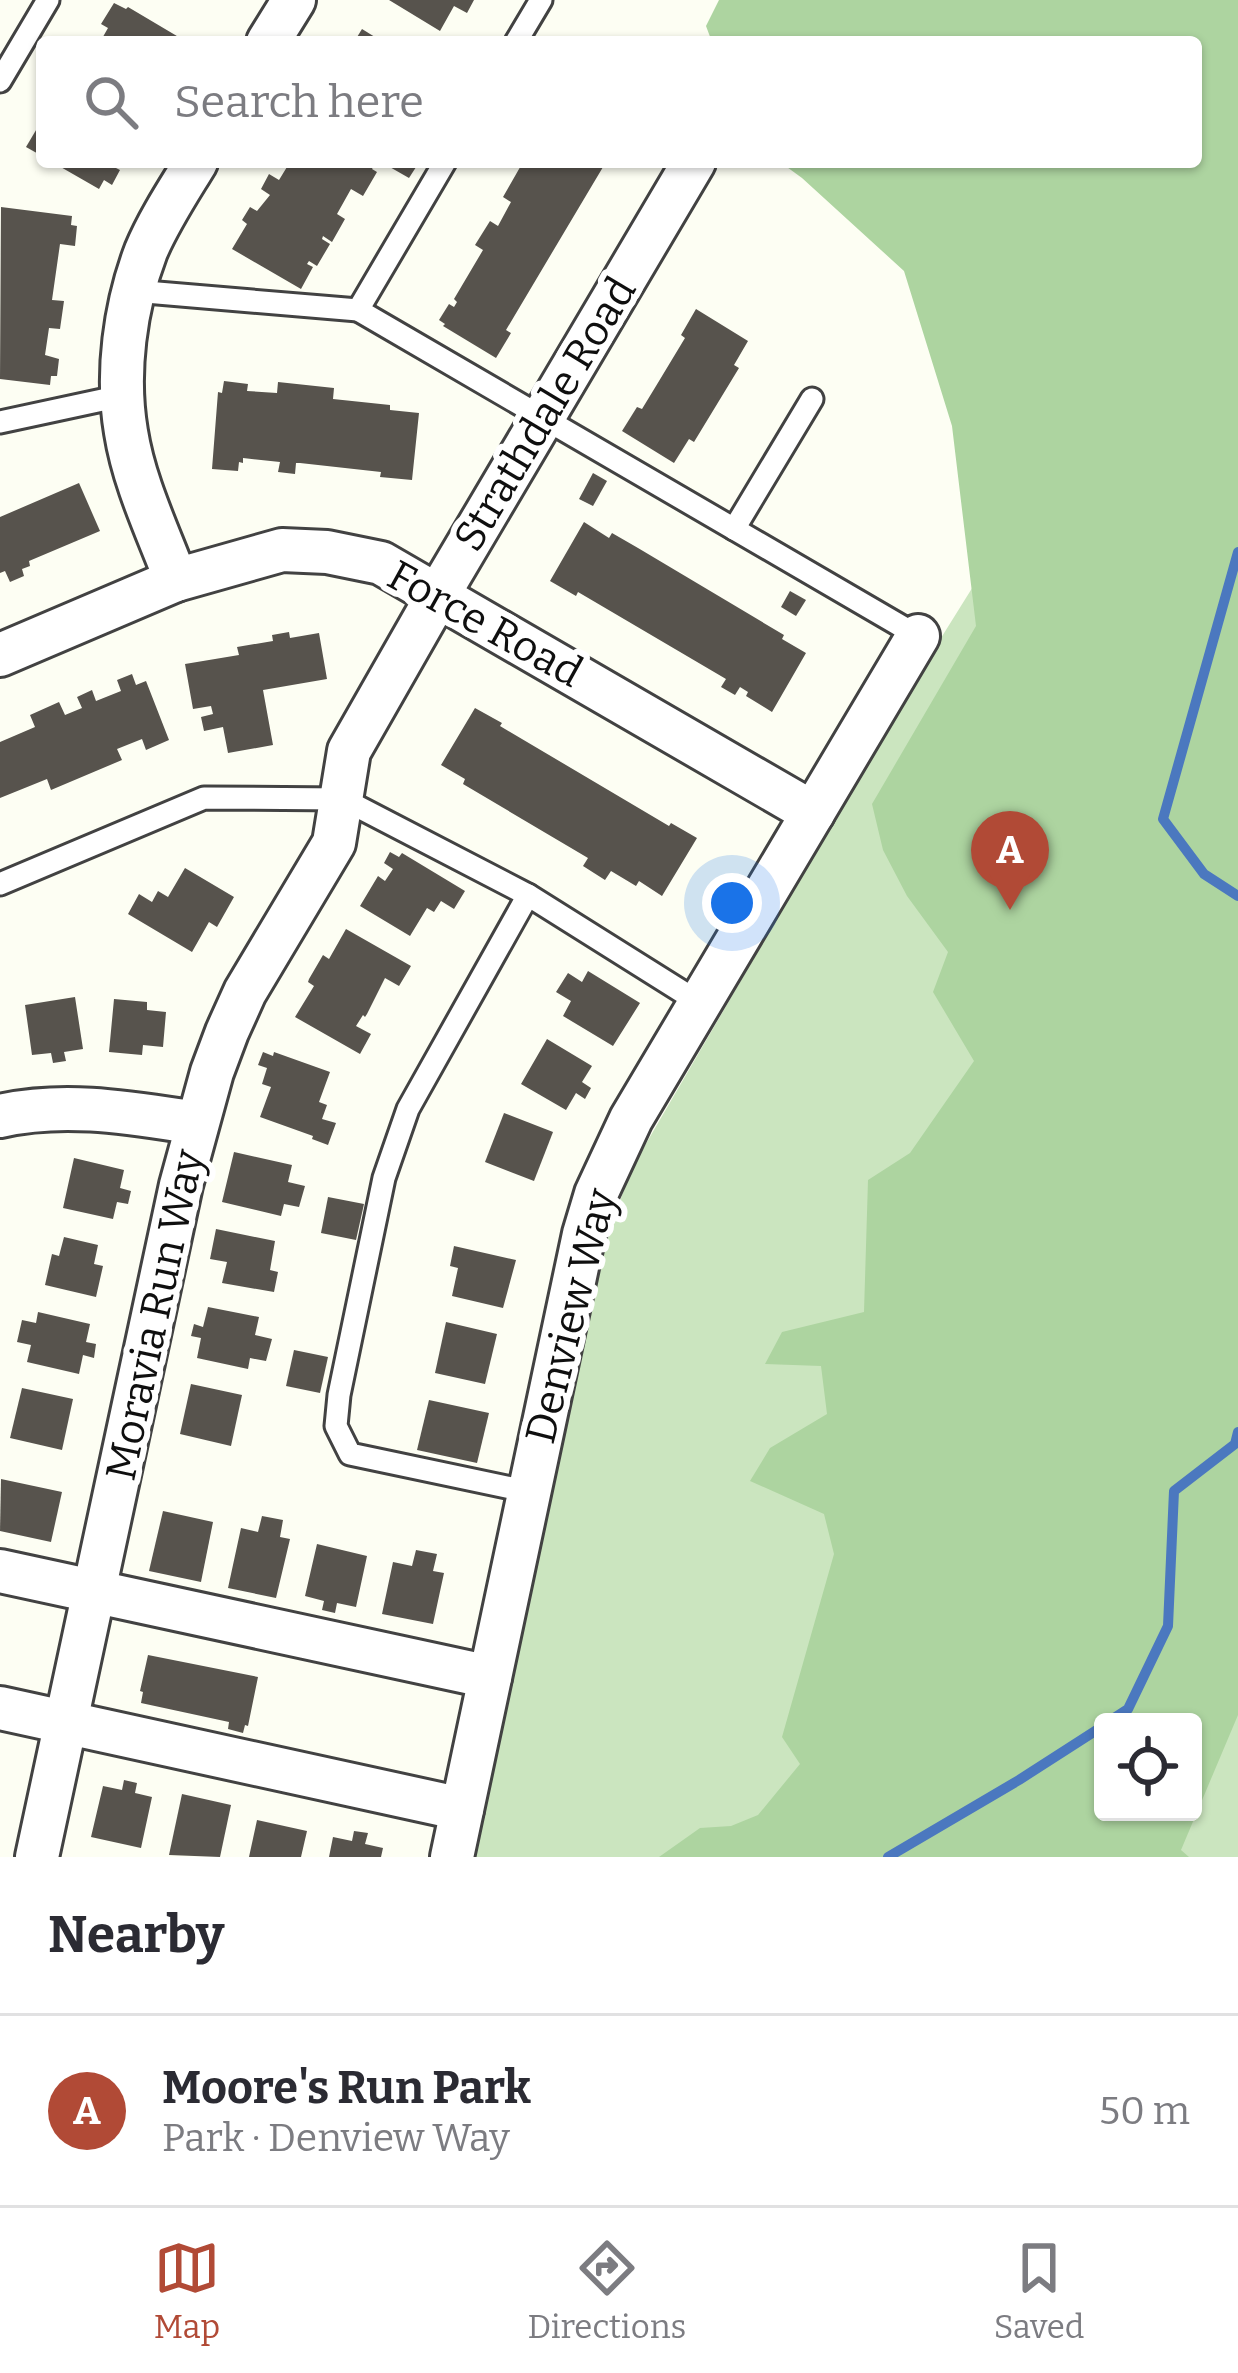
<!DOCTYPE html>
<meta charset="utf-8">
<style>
body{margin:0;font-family:Bitter,serif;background:#f2f2f3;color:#2b2b33}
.controls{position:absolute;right:36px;bottom:36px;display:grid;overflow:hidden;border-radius:12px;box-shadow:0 3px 9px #0004}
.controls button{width:108px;height:108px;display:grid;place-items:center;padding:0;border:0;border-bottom:3px solid #e1e1e2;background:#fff;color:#2b2b33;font:60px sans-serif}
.you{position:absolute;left:732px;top:903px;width:42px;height:42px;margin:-30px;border:9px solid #fff;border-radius:50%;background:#1a73e8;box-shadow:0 0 0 18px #1a73e833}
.badge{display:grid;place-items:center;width:78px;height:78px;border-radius:50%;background:#b14a36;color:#fff;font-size:39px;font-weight:700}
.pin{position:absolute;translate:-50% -99px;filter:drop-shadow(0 3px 6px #0008)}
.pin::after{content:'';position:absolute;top:63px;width:42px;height:36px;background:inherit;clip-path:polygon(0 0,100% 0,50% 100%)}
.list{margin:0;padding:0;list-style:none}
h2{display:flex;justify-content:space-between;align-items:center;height:156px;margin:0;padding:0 48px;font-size:51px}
h2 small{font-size:39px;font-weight:400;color:#7c7c81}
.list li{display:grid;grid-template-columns:78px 1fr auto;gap:36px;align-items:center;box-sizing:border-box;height:192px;padding:0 48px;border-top:3px solid #e1e1e2}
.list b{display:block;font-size:45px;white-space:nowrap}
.list p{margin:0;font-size:39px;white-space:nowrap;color:#7c7c81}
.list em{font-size:39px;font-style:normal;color:#7c7c81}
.icon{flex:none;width:66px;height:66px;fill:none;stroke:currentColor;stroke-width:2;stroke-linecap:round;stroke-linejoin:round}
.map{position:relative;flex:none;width:1238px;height:1857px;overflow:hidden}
.search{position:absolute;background:#fff;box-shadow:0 3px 9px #0004;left:36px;right:36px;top:36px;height:132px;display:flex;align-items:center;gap:30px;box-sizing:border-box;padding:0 42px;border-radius:12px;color:#7c7c81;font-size:45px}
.sheet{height:348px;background:#fff}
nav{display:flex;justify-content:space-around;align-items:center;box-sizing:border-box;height:168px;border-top:3px solid #e1e1e2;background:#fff;font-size:33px;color:#7c7c81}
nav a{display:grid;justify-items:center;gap:6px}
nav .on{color:#b14a36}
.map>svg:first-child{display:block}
.green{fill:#cbe5bf;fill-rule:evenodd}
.forest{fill:#add4a0;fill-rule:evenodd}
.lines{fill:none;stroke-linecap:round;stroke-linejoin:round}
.stream{stroke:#4b78bf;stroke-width:10}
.building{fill:#57534d}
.lane-casing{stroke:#424242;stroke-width:27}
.street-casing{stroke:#424242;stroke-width:48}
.lane{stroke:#fff;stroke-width:21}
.street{stroke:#fff;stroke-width:42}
.labels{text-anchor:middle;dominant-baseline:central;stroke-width:12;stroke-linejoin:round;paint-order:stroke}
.street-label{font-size:42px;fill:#0f0f0f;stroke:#fff}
</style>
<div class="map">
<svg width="1238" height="1857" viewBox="0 0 1238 1857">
<rect width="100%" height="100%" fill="#fdfef3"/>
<!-- green -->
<path class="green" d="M1238,162V1857H469L609,1230L633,1166L931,654ZM1103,1722H1193V1812H1103Z"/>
<!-- forest -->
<path class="forest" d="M719,0H1238V1715L1181,1850L1189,1857H659L700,1828L731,1826L758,1815L800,1764L782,1737L834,1554L824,1514L750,1481L770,1448L827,1414L821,1366L765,1364L782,1332L864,1312L868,1180L910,1153L974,1061L933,992L948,952L907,896L883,850L872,804L976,626L952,426L904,271L802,178L780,162H1196V42H712L706,26ZM1193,1722V1812H1103V1722Z"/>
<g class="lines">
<!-- stream -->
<g class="stream">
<path d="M1238,552L1163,819L1204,874L1238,896"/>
<path d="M1108,1722L1128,1709L1168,1626L1174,1491L1235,1444L1238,1432"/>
<path d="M888,1857L1019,1780L1103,1726"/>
</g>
</g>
<!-- building -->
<g class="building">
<path d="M389,0H474L467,13L454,6L440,31Z"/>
<path d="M114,3L126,9L128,7L187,42H100L108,28L101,24Z"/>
<path d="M362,29L383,42H354Z"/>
<path d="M42,120V156L26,147Z"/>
<path d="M52,162H114L112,166L120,170L112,185L104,180L99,189Z"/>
<path d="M290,162H376L372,169L377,172L363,196L351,189L337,214L345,219L332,242L323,236L322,239L330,244L317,266L309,261L307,264L313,267L301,289L232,249L247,224L242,220L250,207L257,211L270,195L261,189L269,174L279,180Z"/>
<path d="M381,162H415L418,164L409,178Z"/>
<path d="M523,162H606L506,330L511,333L496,358L443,326L445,324L439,320L449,304L454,307L457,302L454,299L483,250L475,245L490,221L498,226L511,202L503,197Z"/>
<path d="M1,207L72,216L71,225L77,226L75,246L60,244L52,300L64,301L60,329L49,328L45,355L59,359L57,376H51L50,385L0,379Z"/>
<path d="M696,309L748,341L734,365L739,368L694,442L689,439L674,463L622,431L637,407L642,409L656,386L685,338L681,335Z"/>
<path d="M224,381L248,384L247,391L277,393L278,382L334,388L333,399L390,405V410L419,413L412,480L380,477L381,472L300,463H296L295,474L278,472L280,462L243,458V463L239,462L238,471L212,469L218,392L222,393Z"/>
<path d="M593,473L607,481L593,506L579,499Z"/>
<path d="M79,483L100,531L29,561L30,566L22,569L24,576L10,582L5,571L0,573V517Z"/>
<path d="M584,522L609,538L612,533L638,548L784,635L782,639L806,653L772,712L746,696L748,692L740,687L735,695L721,687L726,679L578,592L576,596L550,581Z"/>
<path d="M790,591L806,600L796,616L781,607Z"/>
<path d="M289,632L290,638L319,633L327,679L263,690L273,745L228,753L223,727L204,731L201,717L213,714L211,706L193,709L185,664L239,655L237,647L273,641L272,635Z"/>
<path d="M132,674L136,685L146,681L169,740L146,750L142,739L117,749L122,760L51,790L47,779L0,798V742L35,727L30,715L59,702L65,715L82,708L77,697L92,690L96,701L121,691L117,680Z"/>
<path d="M475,708L502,723L500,726L669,826L671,823L697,838L662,896L639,881L636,886L611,871L605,880L583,866L588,858L463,784L465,779L441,765Z"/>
<path d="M390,852L399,857L402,853L465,891L454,909L441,901L434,912L427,908L410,936L360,906L378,876L385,881L393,869L384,863Z"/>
<path d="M185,868L234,897L217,927L209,922L192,952L128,914L139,894L152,902L158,891L168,897Z"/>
<path d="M346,929L411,966L399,986L385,978L367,1014L365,1017L363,1015L356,1026L371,1034L360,1054L295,1017L314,986L308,982L309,979L323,955L329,959Z"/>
<path d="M588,971L640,1003L613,1046L563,1016L571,1001L556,992L568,973L582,982Z"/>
<path d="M75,997L83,1049L64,1052L66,1061L53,1063L51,1053L32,1055L25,1005Z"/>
<path d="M114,999L147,1002V1010L166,1012L163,1047L143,1045L142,1055L109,1052Z"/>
<path d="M547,1039L592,1066L582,1082L591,1088L585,1099L576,1093L566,1110L521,1084Z"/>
<path d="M263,1052L273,1056L274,1052L330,1072L319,1102L327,1105L322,1119L336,1123L328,1145L312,1139L313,1136L260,1117L271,1087L262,1084L267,1068L258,1065Z"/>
<path d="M504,1113L553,1132L534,1181L485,1162Z"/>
<path d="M234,1152L292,1165L288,1182L305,1186L299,1207L284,1204L281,1216L222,1202Z"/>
<path d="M74,1158L124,1170L120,1188L131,1191L128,1204L117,1202L113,1219L63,1208Z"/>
<path d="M328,1197L364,1204L356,1240L321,1233Z"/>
<path d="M216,1229L275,1241L270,1270L278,1272L274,1292L222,1283L227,1262L210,1259Z"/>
<path d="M64,1237L98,1245L94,1264L103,1266L96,1297L45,1285L52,1254L59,1256Z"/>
<path d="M454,1246L516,1260L503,1308L452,1296L458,1268L450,1266Z"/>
<path d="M208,1307L259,1317L255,1335L272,1339L266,1361L250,1358L248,1369L197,1358L201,1338L191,1336L194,1324L203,1327Z"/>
<path d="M38,1312L90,1324L86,1342L96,1344L94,1358L83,1355L79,1374L27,1362L31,1345L17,1342L22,1320L36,1323Z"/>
<path d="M446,1322L497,1334L485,1384L435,1373Z"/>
<path d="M294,1350L328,1357L320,1393L286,1386Z"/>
<path d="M191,1384L242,1395L231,1446L180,1434Z"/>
<path d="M22,1388L73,1399L62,1450L10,1438Z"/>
<path d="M429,1400L489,1413L477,1463L417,1450Z"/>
<path d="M1,1479L62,1492L51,1542L0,1531Z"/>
<path d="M163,1511L213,1522L201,1582L149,1571Z"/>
<path d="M262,1516L283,1520L280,1537L290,1539L276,1598L228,1588L241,1528L258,1532Z"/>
<path d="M317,1544L367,1556L356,1607L337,1603L335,1613L322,1610L324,1601L305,1596Z"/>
<path d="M416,1550L437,1554L433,1571L444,1573L433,1624L382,1614L393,1562L412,1566Z"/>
<path d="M148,1655L258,1677L248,1726L245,1725L243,1733L228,1729L229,1722L141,1703L143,1692L140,1691Z"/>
<path d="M124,1780L137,1783L135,1793L152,1797L141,1848L91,1837L103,1786L122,1790Z"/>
<path d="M182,1794L231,1805L220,1857L169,1855Z"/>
<path d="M257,1820L307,1831L301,1857H249Z"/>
<path d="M354,1831L368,1833L365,1844L383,1848L381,1857H329L333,1837L352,1841Z"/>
</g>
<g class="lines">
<!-- lane casing -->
<g class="lane-casing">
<g id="lane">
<path d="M516,42L541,0"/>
<path d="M0,81L48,0"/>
<path d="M134,291L358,310L445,162"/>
<path d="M358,310L918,636"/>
<path d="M0,422L121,396"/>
<path d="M734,529L812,399"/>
<path d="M0,884L204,798L343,799L528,895L700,1003"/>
<path d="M528,895L408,1109L384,1178L339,1395L336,1426L350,1454L530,1492"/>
</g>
</g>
<!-- street casing -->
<g class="street-casing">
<g id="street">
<path d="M268,42L294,0"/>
<path d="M176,580C158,532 134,483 126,432C116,373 125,306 146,251C159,220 179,190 196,162"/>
<path d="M0,655L176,580L282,550L327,552L381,563L813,813"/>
<path d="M0,1116C66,1101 131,1113 197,1123"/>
<path d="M0,1571L490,1677"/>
<path d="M0,1708L462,1809"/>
<path d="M37,1857L181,1185L212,1072L227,1032L245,992L334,843L349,751L438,595L694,162"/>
<path d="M452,1857L584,1234L596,1194L631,1119L918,636"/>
</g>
</g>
<!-- lane -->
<use href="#lane" class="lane"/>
<!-- street -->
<use href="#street" class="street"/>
</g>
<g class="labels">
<!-- street labels -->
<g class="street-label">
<text transform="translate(545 414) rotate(-59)">Strathdale Road</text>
<text transform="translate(485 624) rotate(29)">Force Road</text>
<text transform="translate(155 1315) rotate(-78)">Moravia Run Way</text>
<text transform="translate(571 1316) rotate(-76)">Denview Way</text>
</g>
</g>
</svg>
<div class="controls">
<button><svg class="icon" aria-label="locate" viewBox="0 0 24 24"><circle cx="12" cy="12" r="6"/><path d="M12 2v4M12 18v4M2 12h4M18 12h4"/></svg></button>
</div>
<div class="you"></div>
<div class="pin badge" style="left:1010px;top:910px">A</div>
<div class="search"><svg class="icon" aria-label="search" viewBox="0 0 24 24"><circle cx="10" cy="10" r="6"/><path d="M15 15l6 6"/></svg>Search here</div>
</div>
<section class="sheet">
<h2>Nearby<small></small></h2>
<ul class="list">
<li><span class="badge">A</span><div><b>Moore's Run Park</b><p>Park · Denview Way</p></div><em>50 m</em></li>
</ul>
</section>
<nav>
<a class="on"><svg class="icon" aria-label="map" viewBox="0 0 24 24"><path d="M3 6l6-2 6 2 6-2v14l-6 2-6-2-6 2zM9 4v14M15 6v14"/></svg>Map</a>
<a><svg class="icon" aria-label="directions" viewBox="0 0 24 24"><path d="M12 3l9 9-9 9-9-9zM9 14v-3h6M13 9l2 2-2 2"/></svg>Directions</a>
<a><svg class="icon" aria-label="saved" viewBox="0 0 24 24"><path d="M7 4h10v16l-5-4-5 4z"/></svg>Saved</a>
</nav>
